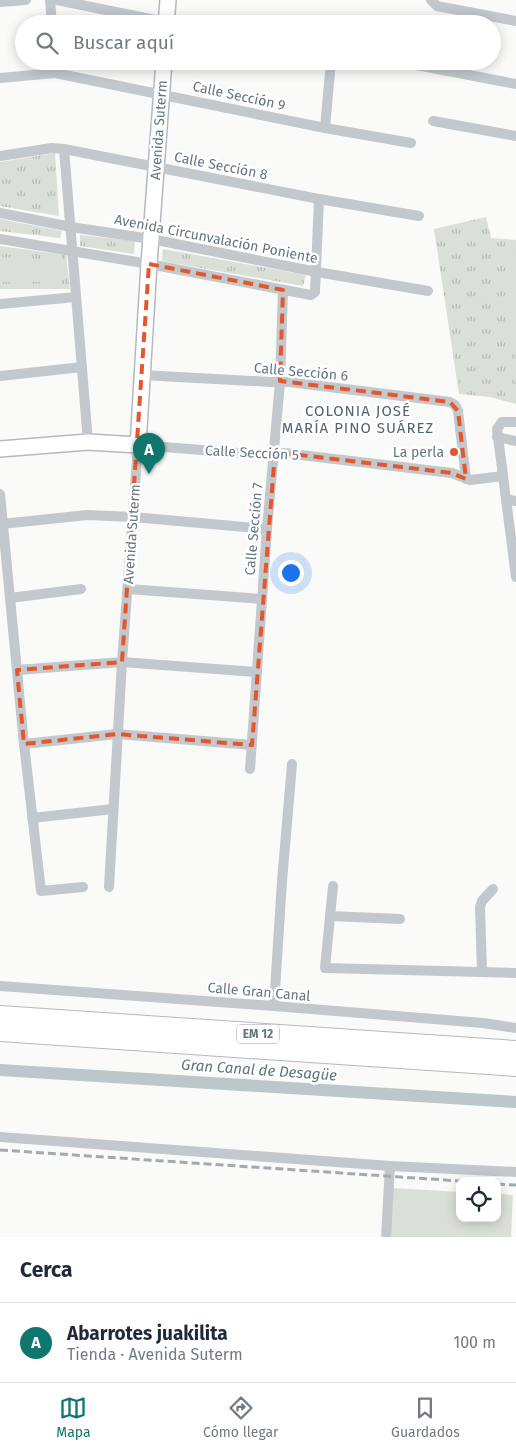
<!DOCTYPE html>
<html lang="es">
<meta charset="utf-8">
<style>
body{margin:0;font-family:"Fira Sans",sans-serif;background:#f6f6f7;color:#1f2937}
.controls{position:absolute;right:15px;bottom:15px;display:grid;overflow:hidden;border-radius:10px;box-shadow:0 2px 12px #0003}
.controls button{width:45px;height:45px;display:grid;place-items:center;padding:0;border:0;border-bottom:1px solid #e0e1e3;background:#fff;color:#1f2937;font:25px sans-serif}
.you{position:absolute;left:290px;top:572px;width:18px;height:18px;margin:-12px;border:4px solid #fff;border-radius:50%;background:#1a73e8;box-shadow:0 0 0 8px #1a73e833}
.badge{display:grid;place-items:center;width:32px;height:32px;border-radius:50%;background:#0f766e;color:#fff;font-size:16px;font-weight:700}
.pin{position:absolute;translate:-50% -41px;filter:drop-shadow(0 1px 2px #0008)}
.pin::after{content:'';position:absolute;top:26px;width:18px;height:15px;background:inherit;clip-path:polygon(0 0,100% 0,50% 100%)}
.list{margin:0;padding:0;list-style:none}
h2{display:flex;justify-content:space-between;align-items:center;height:65px;margin:0;padding:0 20px;font-size:21px}
h2 small{font-size:16px;font-weight:400;color:#747a83}
.list li{display:grid;grid-template-columns:32px 1fr auto;gap:15px;align-items:center;box-sizing:border-box;height:80px;padding:0 20px;border-top:1px solid #e0e1e3}
.list b{display:block;font-size:19px;white-space:nowrap}
.list p{margin:0;font-size:16px;white-space:nowrap;color:#747a83}
.list em{font-size:16px;font-style:normal;color:#747a83}
.icon{flex:none;width:28px;height:28px;fill:none;stroke:currentColor;stroke-width:2;stroke-linecap:round;stroke-linejoin:round}
.map{position:relative;flex:none;width:516px;height:1237px;overflow:hidden}
.search{position:absolute;background:#fff;box-shadow:0 2px 12px #0003;left:15px;right:15px;top:15px;height:55px;display:flex;align-items:center;gap:12px;box-sizing:border-box;padding:0 18px;border-radius:28px;color:#747a83;font-size:19px}
.sheet{height:145px;background:#fff}
nav{display:flex;justify-content:space-around;align-items:center;box-sizing:border-box;height:70px;border-top:1px solid #e0e1e3;background:#fff;font-size:14px;color:#747a83}
nav a{display:grid;justify-items:center;gap:2px}
nav .on{color:#0f766e}
.map>svg:first-child{display:block}
.grass{fill:url(#grass-tufts)}
.pitch{fill:#dadfd7}
.lines{fill:none;stroke-linecap:round;stroke-linejoin:round}
.canal{stroke:#bbc7cb;stroke-width:12}
.secondary-casing{stroke:#b3babf;stroke-width:18}
.highway-casing{stroke:#b4b9bd;stroke-width:22}
.street{stroke:#c3c8cc;stroke-width:10}
.secondary{stroke:#fff;stroke-width:15}
.highway{stroke:#fff;stroke-width:20}
.rail{stroke:#a2aab0;stroke-width:3;stroke-dasharray:8 4;stroke-linecap:butt}
.marked{fill:none;stroke:#e4572e;stroke-width:4;stroke-dasharray:10 6;stroke-linejoin:round}
.poi-dot{fill:#e4572e;stroke:#fff;stroke-width:2}
.labels{text-anchor:middle;dominant-baseline:central;stroke-width:5;stroke-linejoin:round;paint-order:stroke}
.shield{fill:#fff;stroke:#939fa8;stroke-width:1}
.shield-label{font-size:12px;font-weight:bold;fill:#657683}
.street-label{font-size:14px;fill:#657683;stroke:#fff}
.poi-label{font-size:14px;fill:#657683;stroke:#fff;text-anchor:end}
.neighbourhood-label{font-size:15px;letter-spacing:1px;fill:#57646e;stroke:#fff}
.water-label{font-size:15px;font-style:italic;fill:#60757c;stroke:#fff}
</style>
<div class="map">
<svg width="516" height="1237" viewBox="0 0 516 1237">
<defs>
<pattern id="grass-tufts" width="24" height="20" patternUnits="userSpaceOnUse" patternTransform="scale(1.25)"><rect width="24" height="20" fill="#dadfd7"/><path d="M3 7l-1-3M5 7V3M7 7l1-3M15 17l-1-3M17 17v-4M19 17l1-3" fill="none" stroke="#b4b9b4"/></pattern>
</defs>
<rect width="100%" height="100%" fill="#fafaf8"/>
<!-- grass -->
<g class="grass">
<path d="M55,153L59,216L0,206V162Z"/>
<path d="M486,217L491,238L516,240V404L490,397L459,394L434,229Z"/>
<path d="M0,219L62,231L60,238L0,231Z"/>
<path d="M80,235L135,241L134,254L80,246Z"/>
<path d="M0,246L66,255L70,289H0Z"/>
<path d="M163,249L306,275L303,286L162,261Z"/>
</g>
<!-- pitch -->
<g class="pitch">
<path d="M508,254H516V346H511Z"/>
<path d="M0,257L56,260V282H0Z"/>
<path d="M392,1188L460,1192V1218H497V1194L513,1195L511,1237H390Z"/>
</g>
<g class="lines">
<!-- canal -->
<path class="canal" d="M0,1070L516,1102"/>
<!-- secondary casing -->
<g class="secondary-casing">
<g id="secondary">
<path d="M166,24L168,0"/>
<path d="M0,449L88,442L138,445L149,264L164,61"/>
</g>
</g>
<!-- highway casing -->
<g class="highway-casing">
<g id="highway">
<path d="M0,1016L516,1051"/>
<path d="M0,1031L516,1066"/>
</g>
</g>
<!-- street -->
<g class="street">
<path d="M50,0L52,24"/>
<path d="M57,0L175,24"/>
<path d="M431,0L437,6L516,21"/>
<path d="M0,2L26,0"/>
<path d="M55,61V73"/>
<path d="M368,61L386,64L406,63L516,84"/>
<path d="M0,78L55,73L325,128L411,143"/>
<path d="M433,121L516,136"/>
<path d="M325,128L331,61"/>
<path d="M64,149L88,442"/>
<path d="M0,156L52,148L64,149L319,199L419,216"/>
<path d="M0,213L71,227L151,239L317,272L428,291"/>
<path d="M0,239L149,264L311,295L315,292L319,199"/>
<path d="M0,304L76,297"/>
<path d="M142,375L271,382H289L450,402L455,405L458,411L466,479"/>
<path d="M0,376L82,367"/>
<path d="M516,422H502L497,429L516,577"/>
<path d="M497,437L516,441"/>
<path d="M0,494L24,744L41,891L83,887"/>
<path d="M506,499L516,501"/>
<path d="M2,524L87,515L133,517L267,529"/>
<path d="M128,589L262,599"/>
<path d="M10,598L81,589"/>
<path d="M17,670L122,662L257,672"/>
<path d="M24,744L117,734L252,745"/>
<path d="M250,769L267,529L280,382L283,290"/>
<path d="M32,818L113,809"/>
<path d="M333,886L325,968L516,973"/>
<path d="M109,887L122,662L138,445L266,455L284,453L452,473L470,480L503,476"/>
<path d="M330,916L400,919"/>
<path d="M482,972L480,907L482,901L493,889"/>
<path d="M0,986L274,1006L483,1023L516,1028"/>
<path d="M274,1006L282,881L292,764"/>
<path d="M0,1137L390,1166L516,1172"/>
<path d="M386,1237L390,1166"/>
</g>
<!-- secondary -->
<use href="#secondary" class="secondary"/>
<!-- highway -->
<use href="#highway" class="highway"/>
<!-- rail -->
<g class="rail">
<path d="M0,1150L460,1181"/>
<path d="M497,1184L516,1185"/>
</g>
</g>
<!-- marked area -->
<path class="marked" d="M149,264L283,290L280,381L450,402L458,411L466,479L452,473L275,452L252,745L117,734L24,744L17,670L122,662Z"/>
<!-- markers -->
<circle class="poi-dot" cx="454" cy="452" r="5"/>
<g class="labels">
<!-- shield labels -->
<rect class="shield" x="237" y="1024.5" width="42" height="19" rx="4"/>
<g class="shield-label">
<text x="258" y="1034">EM 12</text>
</g>
<!-- street labels -->
<g class="street-label">
<text transform="translate(239 96) rotate(12)">Calle Sección 9</text>
<text transform="translate(159 130) rotate(-86)">Avenida Suterm</text>
<text transform="translate(221 166) rotate(11)">Calle Sección 8</text>
<text transform="translate(216 239) rotate(11)">Avenida Circunvalación Poniente</text>
<text transform="translate(301 372) rotate(5)">Calle Sección 6</text>
<text transform="translate(252 453) rotate(3)">Calle Sección 5</text>
<text transform="translate(254 529) rotate(-85)">Calle Sección 7</text>
<text transform="translate(132 534) rotate(-86)">Avenida Suterm</text>
<text transform="translate(259 992) rotate(5)">Calle Gran Canal</text>
</g>
<!-- poi labels -->
<g class="poi-label">
<text x="444" y="452">La perla</text>
</g>
<!-- neighbourhood labels -->
<g class="neighbourhood-label">
<text x="358" y="411">COLONIA JOSÉ<tspan x="358" dy="17">MARÍA PINO SUÁREZ</tspan></text>
</g>
<!-- water labels -->
<g class="water-label">
<text transform="translate(259 1070) rotate(4)">Gran Canal de Desagüe</text>
</g>
</g>
</svg>
<div class="controls">
<button><svg class="icon" aria-label="locate" viewBox="0 0 24 24"><circle cx="12" cy="12" r="6"/><path d="M12 2v4M12 18v4M2 12h4M18 12h4"/></svg></button>
</div>
<div class="you"></div>
<div class="pin badge" style="left:149px;top:474px">A</div>
<div class="search"><svg class="icon" aria-label="search" viewBox="0 0 24 24"><circle cx="10" cy="10" r="6"/><path d="M15 15l6 6"/></svg>Buscar aquí</div>
</div>
<section class="sheet">
<h2>Cerca<small></small></h2>
<ul class="list">
<li><span class="badge">A</span><div><b>Abarrotes juakilita</b><p>Tienda · Avenida Suterm</p></div><em>100 m</em></li>
</ul>
</section>
<nav>
<a class="on"><svg class="icon" aria-label="map" viewBox="0 0 24 24"><path d="M3 6l6-2 6 2 6-2v14l-6 2-6-2-6 2zM9 4v14M15 6v14"/></svg>Mapa</a>
<a><svg class="icon" aria-label="directions" viewBox="0 0 24 24"><path d="M12 3l9 9-9 9-9-9zM9 14v-3h6M13 9l2 2-2 2"/></svg>Cómo llegar</a>
<a><svg class="icon" aria-label="saved" viewBox="0 0 24 24"><path d="M7 4h10v16l-5-4-5 4z"/></svg>Guardados</a>
</nav>
